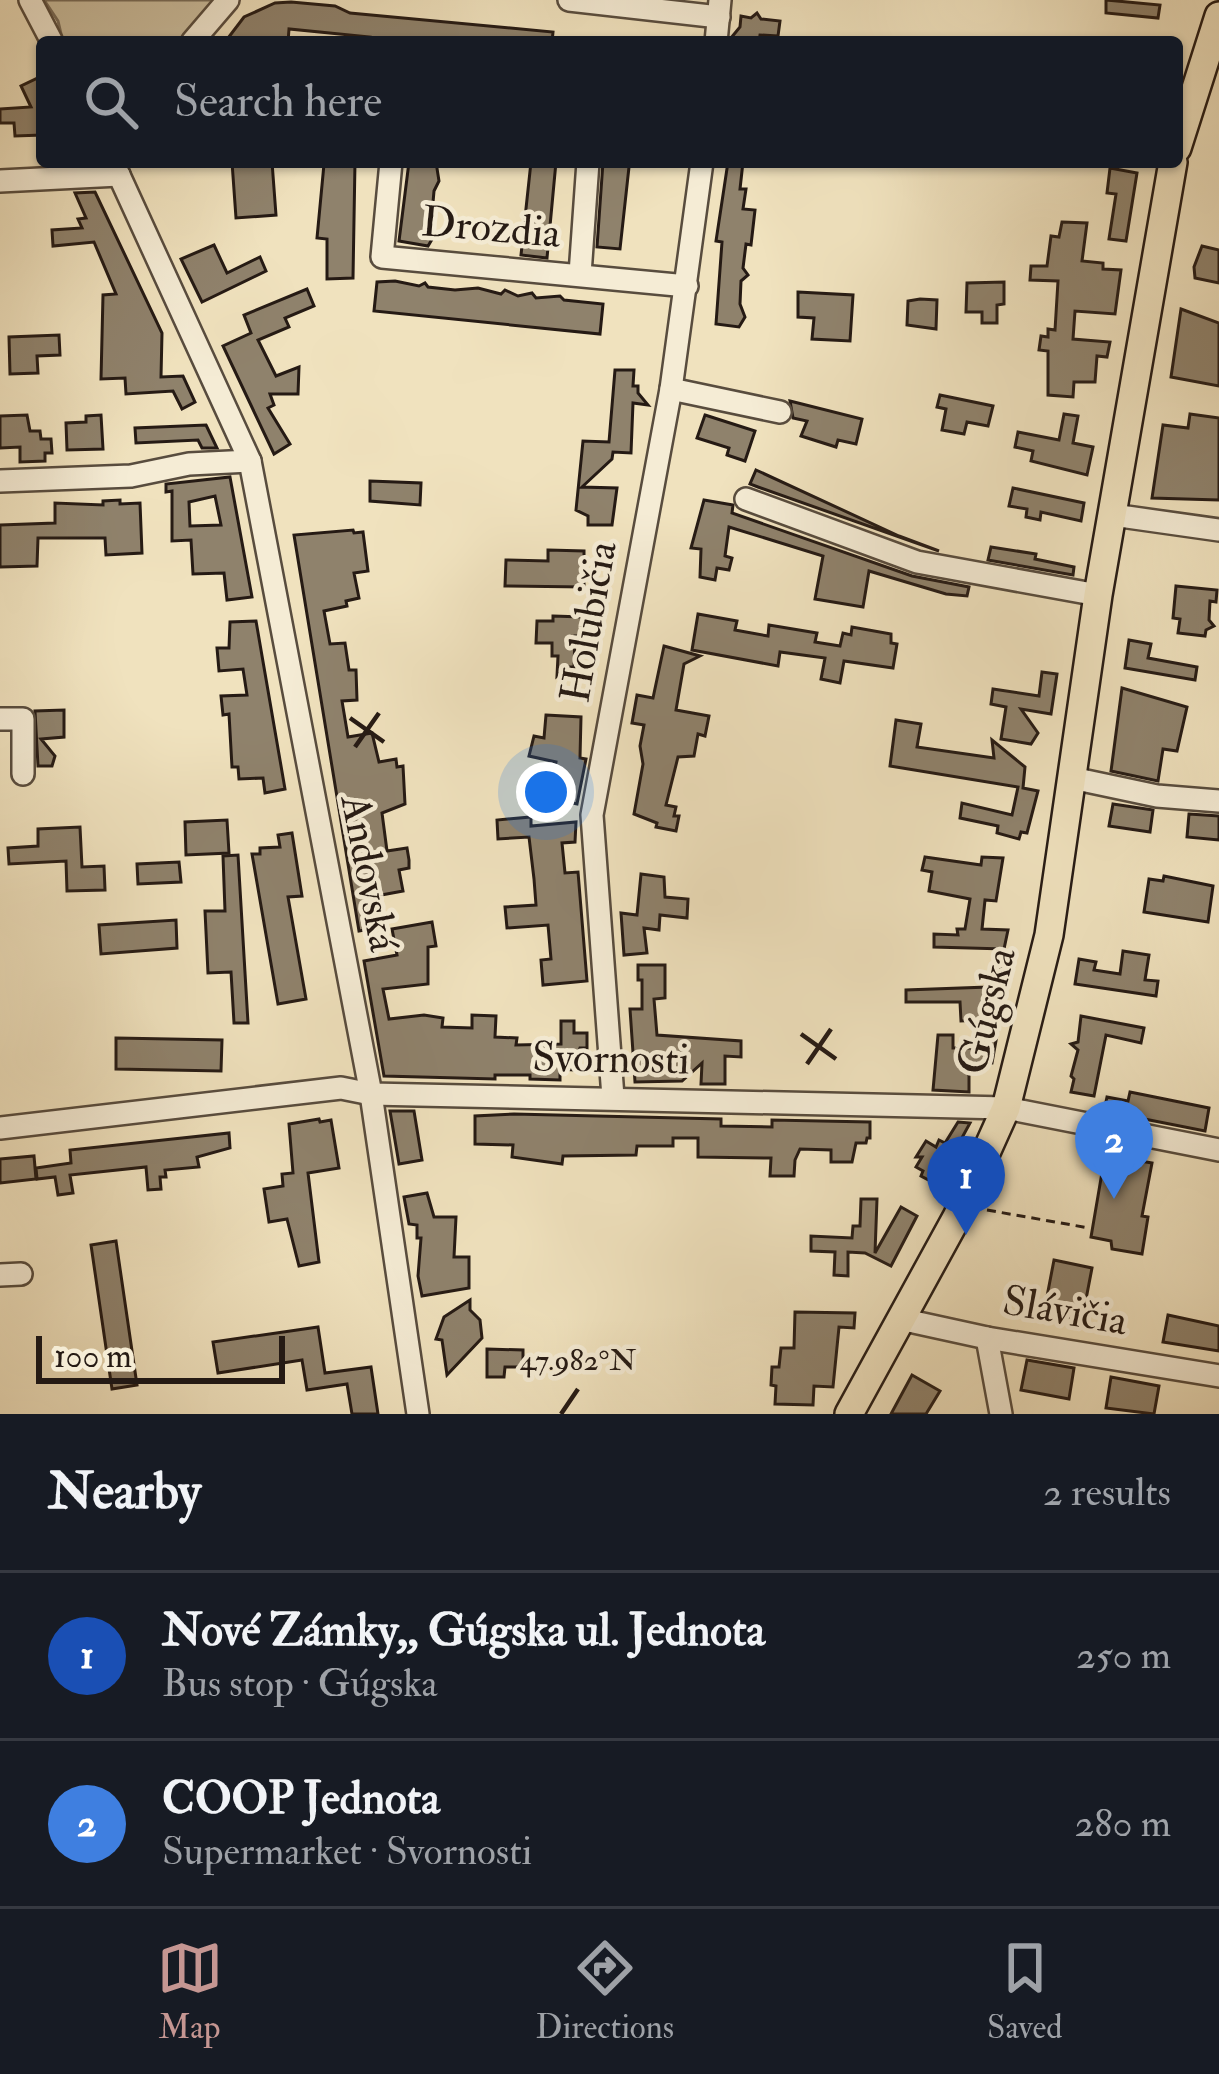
<!DOCTYPE html>
<meta charset="utf-8">
<style>
body{margin:0;font-family:"IM FELL Double Pica",serif;background:#242831;color:#f1f3f6}
.scale{position:absolute;left:36px;bottom:30px;width:249px;box-sizing:border-box;padding-left:12px;border:6px solid #251a14;border-top:0;font-size:33px;line-height:42px;white-space:nowrap;color:#251a14;-webkit-text-stroke:9px #f5ecd5;paint-order:stroke}
.you{position:absolute;left:546px;top:792px;width:42px;height:42px;margin:-30px;border:9px solid #fff;border-radius:50%;background:#1a73e8;box-shadow:0 0 0 18px #1a73e833}
.badge{display:grid;place-items:center;width:78px;height:78px;border-radius:50%;background:#c59692;color:#fff;font-size:39px;font-weight:700}
.pin{position:absolute;translate:-50% -99px;filter:drop-shadow(0 3px 6px #0008)}
.pin::after{content:'';position:absolute;top:63px;width:42px;height:36px;background:inherit;clip-path:polygon(0 0,100% 0,50% 100%)}
.list{margin:0;padding:0;list-style:none}
h2{display:flex;justify-content:space-between;align-items:center;height:156px;margin:0;padding:0 48px;font-size:51px}
h2 small{font-size:39px;font-weight:400;color:#9ea1a6}
.list li{display:grid;grid-template-columns:78px 1fr auto;gap:36px;align-items:center;box-sizing:border-box;height:168px;padding:0 48px;border-top:3px solid #363941}
.list b{display:block;font-size:45px;white-space:nowrap}
.list p{margin:0;font-size:39px;white-space:nowrap;color:#9ea1a6}
.list em{font-size:39px;font-style:normal;color:#9ea1a6}
.icon{flex:none;width:66px;height:66px;fill:none;stroke:currentColor;stroke-width:2;stroke-linecap:round;stroke-linejoin:round}
.map{position:relative;flex:none;width:1219px;height:1414px;overflow:hidden}
.search{position:absolute;background:#171b24;box-shadow:0 3px 9px #0004;left:36px;right:36px;top:36px;height:132px;display:flex;align-items:center;gap:30px;box-sizing:border-box;padding:0 42px;border-radius:12px;color:#9ea1a6;font-size:45px}
.sheet{height:492px;background:#171b24}
nav{display:flex;justify-content:space-around;align-items:center;box-sizing:border-box;height:168px;border-top:3px solid #363941;background:#171b24;font-size:33px;color:#9ea1a6}
nav a{display:grid;justify-items:center;gap:6px}
nav .on{color:#c59692}
.map>svg:first-child{display:block}
.green{fill:#cdc0a1;stroke:#796d5a;stroke-width:3}
.building{fill:#8f826c;stroke:#251a14;stroke-width:3;fill-rule:evenodd}
.lines{fill:none;stroke-linecap:round;stroke-linejoin:round}
.minor-casing{stroke:#584c3e;stroke-width:26}
.major-casing{stroke:#251a14;stroke-width:32}
.path{stroke:#251a14;stroke-width:3;stroke-dasharray:9 6;stroke-linecap:butt}
.minor{stroke:#f5ecd5;stroke-width:21}
.major{stroke:#f0e2be;stroke-width:27}
.ticks{fill:none;stroke:#251a14;stroke-width:4.5}
.labels{text-anchor:middle;dominant-baseline:central;stroke-width:9;stroke-linejoin:round;paint-order:stroke}
.street-label{font-size:42px;fill:#251a14;stroke:#f5ecd5}
.ticks-label{font-size:30px;text-anchor:middle;fill:#251a14;stroke:#f5ecd5;stroke-width:9;stroke-linejoin:round;paint-order:stroke}
</style>
<div class="map">
<svg width="1219" height="1414" viewBox="0 0 1219 1414">
<rect width="100%" height="100%" fill="#f0e2be"/>
<filter id="stains"><feTurbulence type="fractalNoise" baseFrequency=".00167" numOctaves="4"/><feColorMatrix values="0 0 0 0 .2 0 0 0 0 .09 0 0 0 0 .02 0 0 0 .5 -.17"/></filter>
<radialGradient id="worn" r=".72"><stop offset=".6" stop-color="#630" stop-opacity="0"/><stop offset="1" stop-color="#630" stop-opacity=".3"/></radialGradient>
<!-- green -->
<path class="green" d="M44,0H216L182,42H63L58,21Z"/>
<!-- building -->
<g class="building">
<path d="M1106,0L1160,5L1158,18L1106,13Z"/>
<path d="M291,2L335,6L350,13L553,32L552,42H369L370,37L289,29L288,42H225L244,17L275,3Z"/>
<path d="M757,13L761,19L780,21L778,36L760,35L759,42L731,38L740,27L741,16L751,18Z"/>
<path d="M42,76V135L15,136L14,123H0V109L31,107L21,86Z"/>
<path d="M232,162H272L276,215L236,218Z"/>
<path d="M332,162H355L353,278L327,279V239L317,238L324,164Z"/>
<path d="M409,162H436L439,181L434,191L431,225L434,236L428,246L399,241Z"/>
<path d="M531,162H556L547,258L521,255Z"/>
<path d="M603,162H628L629,167L620,249L597,247Z"/>
<path d="M728,162H743L740,189H746L743,209L755,210L751,245L746,244L743,268L748,275L741,281L740,304L745,317L739,327L716,324L722,242L716,241Z"/>
<path d="M1110,168L1137,173L1126,241L1109,239L1116,194L1107,193Z"/>
<path d="M95,192L162,333L161,377L183,376L195,402L182,409L173,391L126,394L125,378L101,379L103,295L116,294L94,242L53,246L52,230L82,228L78,219L86,218L75,193Z"/>
<path d="M1062,222L1087,223L1082,261L1103,263V269L1121,270L1115,314L1075,311L1073,339L1110,342L1107,357L1097,356L1095,382H1074L1073,397L1048,395V351L1039,350L1041,336L1048,337V329L1055,330L1058,281L1030,280L1031,266H1047L1051,236L1059,237Z"/>
<path d="M214,245L227,273L260,257L266,271L202,302L181,259Z"/>
<path d="M1202,246L1219,250V283L1195,278L1194,267Z"/>
<path d="M395,281L419,286L425,283L428,287L455,290L478,288L501,294L505,290L518,296L532,293L536,298L560,296L564,300L603,304L600,334L374,311L377,282Z"/>
<path d="M1004,282V304L997,305V323H982V312H966L967,283Z"/>
<path d="M307,289L314,306L285,318L289,327L258,340L276,376L299,367L298,394H270L274,405L268,408L290,444L274,454L223,346L251,333L244,315Z"/>
<path d="M798,292L853,295L850,341L812,339L814,318L798,317Z"/>
<path d="M920,299L937,300L936,329L907,325L908,301Z"/>
<path d="M1181,309L1219,323V386L1171,377Z"/>
<path d="M59,335L60,355L37,356L38,373L10,374L9,337Z"/>
<path d="M615,370H634L633,386H638V393L648,405L633,403L631,453L613,452L612,459L582,487L617,488L612,525H588V516L576,510L583,441L609,442Z"/>
<path d="M940,395L993,406L988,426L967,422L964,434L942,430L946,409L937,407Z"/>
<path d="M790,401L862,419L856,444L838,440L836,447L801,436L807,421L793,418Z"/>
<path d="M1064,414L1078,416L1073,443L1093,447L1087,475L1031,461L1033,451L1015,447L1018,432L1059,440Z"/>
<path d="M1190,414L1219,418V500L1152,498L1163,425L1188,428Z"/>
<path d="M27,415L30,431H40L41,439H51L52,453H45V461L20,462V447L0,448V416Z"/>
<path d="M101,415L103,449L67,450L66,423L86,422V416Z"/>
<path d="M705,415L755,431L745,461L727,455L729,448L697,438Z"/>
<path d="M206,425L217,448H202L198,440L136,443L135,428Z"/>
<path d="M756,470L899,536L939,551L758,487L750,484Z"/>
<path d="M230,477L252,597L227,600L224,573L193,574L191,540L172,541V491L166,492V484ZM215,496L221,525L190,526L189,502Z"/>
<path d="M370,481L421,483L420,505L370,501Z"/>
<path d="M1013,488L1084,503L1081,521L1041,512L1040,520L1026,517L1027,509L1009,506Z"/>
<path d="M120,500V504L140,503L142,553L106,555L105,538H38L37,566L0,567V525L55,523V503L103,505V501Z"/>
<path d="M704,500L733,505L732,513L912,576L969,587L967,596L946,594L869,571L863,607L815,599L823,556L729,527L725,556L732,558L729,570L717,568L715,580L700,577L701,549L691,548Z"/>
<path d="M353,530L354,533L363,532L368,571L354,573L359,598L346,601L347,606L324,611L330,644L345,643L349,670H356L357,700L342,701L348,737L372,733L379,762L396,759L397,767L403,766L405,804L382,813L387,851L407,848L409,860V868L399,870L403,891L376,896L381,927L359,931L294,535Z"/>
<path d="M991,547L1036,554L1035,559L1074,567L1073,575L988,560Z"/>
<path d="M548,550L584,551V587L505,586L506,560L548,561Z"/>
<path d="M1176,586L1217,590L1216,602L1210,601L1209,620L1214,626L1206,630L1205,636L1178,633L1180,619L1173,618Z"/>
<path d="M698,614L737,621L735,630L768,636L769,625L817,633L815,642L840,646L843,633L851,635L852,627L891,634V643L897,644L893,668L844,661L840,683L821,679L825,658L780,652L778,666L692,650Z"/>
<path d="M553,616L582,617L581,636H575L574,667H567L557,676L558,656H552V643H536L537,621H553Z"/>
<path d="M256,621L285,789L265,793L263,778L239,779L238,767H232L229,714L223,715L221,696L247,695L243,669L219,671L217,648H229L230,622Z"/>
<path d="M1129,640L1151,644L1148,658L1197,667L1195,680L1125,668Z"/>
<path d="M664,646L700,656L684,664L676,710L709,716L705,736L698,734L694,756L678,757L666,805L676,807L674,816H679L676,831L656,827L657,823L634,814L643,764L640,746L644,725L632,723L637,695L653,698Z"/>
<path d="M1042,672L1057,674L1051,714L1021,709L1038,733L1031,744L1001,739L1006,707L991,704L993,689L1039,696Z"/>
<path d="M1122,688L1187,707L1177,751L1163,749L1158,781L1111,771Z"/>
<path d="M64,710V737L41,739L55,756L52,766H38L35,711Z"/>
<path d="M546,715L581,717L580,758L586,759L577,804L550,798L556,762L529,756L534,736L544,738Z"/>
<path d="M896,720L921,724L917,747L994,758L992,740L1025,767L1023,788L1038,791L1027,833L1021,832L1019,839L997,833L998,826L960,818L962,803L1012,815L1018,787L890,766Z"/>
<path d="M1113,804L1153,810L1150,832L1109,826Z"/>
<path d="M1189,814L1219,816V840L1187,837Z"/>
<path d="M531,817V826L576,822L575,842L562,843L565,873L578,872L587,981L543,985L541,960L551,959L548,925L507,928L505,907L536,905L534,879L529,837L498,839L497,820Z"/>
<path d="M227,820L229,853L186,855L185,822Z"/>
<path d="M80,827L82,867L104,866L105,890L67,891L66,861L9,864L8,848L38,846V829Z"/>
<path d="M292,833L302,896L288,897L306,999L278,1004L252,854H260V848L280,847L278,835Z"/>
<path d="M238,855L248,1023H234L231,972L208,973L205,911H225L223,856Z"/>
<path d="M925,857L981,865L982,857L1003,858L996,901L985,900L982,929L1008,930L1004,949L934,947V934L958,935L957,929H965L970,899L929,891L932,872L922,870Z"/>
<path d="M179,862L181,882L138,884L137,864Z"/>
<path d="M641,874L664,877L665,897L688,899L687,918L660,915L659,930L644,928L647,953L624,955L621,913L637,915Z"/>
<path d="M1164,876L1213,886L1208,922L1144,912L1149,879L1163,881Z"/>
<path d="M176,920L177,948L101,954L99,925Z"/>
<path d="M432,922L436,946L428,947V984L383,989L389,1019L424,1015L443,1018L442,1027L472,1028V1015L496,1016L495,1037L517,1038L516,1045L561,1044V1021H574V1033H587V1048H580L573,1070L560,1069V1080L530,1079V1075H495V1079L384,1076L364,961L397,955L392,929Z"/>
<path d="M1123,951L1149,955L1145,980L1158,981L1156,996L1075,984L1079,959L1096,962L1094,970L1120,974Z"/>
<path d="M638,965H665V998L654,999L657,1035L741,1041V1057L725,1056V1084H701L702,1063L682,1081L635,1082L630,1009H642V980H638Z"/>
<path d="M991,965L1009,968L992,1063H977V1071H969V1092L933,1090L938,1035H953V1048H980L984,1020L961,1021L960,1002H906V990L988,987Z"/>
<path d="M1081,1016L1144,1028L1141,1043L1106,1035L1094,1096L1071,1092L1074,1079L1071,1076L1078,1050L1071,1044L1078,1042Z"/>
<path d="M116,1038L222,1040L221,1071L116,1069Z"/>
<path d="M1130,1092L1209,1108L1205,1131L1104,1111L1107,1097L1128,1101Z"/>
<path d="M390,1111H414L422,1160L399,1164Z"/>
<path d="M514,1114L721,1119V1126L772,1127V1120L870,1122V1138H867L866,1143H856L852,1162H831V1150L800,1149L795,1160L794,1176H770L771,1158L698,1157V1138H673V1146H637L636,1155L563,1156L562,1164L512,1157L513,1145L475,1144V1116Z"/>
<path d="M319,1119L320,1122L331,1120L339,1168L308,1173L319,1262L299,1266L287,1219L269,1222L264,1189L283,1186L282,1174L293,1173L289,1124Z"/>
<path d="M958,1122L970,1123L952,1156L956,1158H951L936,1184L921,1176L923,1171L916,1167L922,1157H916L926,1141L936,1147L939,1140L945,1143Z"/>
<path d="M229,1133L230,1148L197,1157L199,1167L165,1170L166,1177H160L161,1189L148,1190L146,1167L70,1175L73,1193L58,1195L55,1177L37,1179L36,1168L71,1163L70,1150Z"/>
<path d="M1105,1155L1152,1163L1142,1216L1148,1217L1142,1254L1112,1249L1111,1241L1091,1237Z"/>
<path d="M34,1156L36,1179L0,1183V1159Z"/>
<path d="M427,1193L434,1217H456L454,1257H469V1288L422,1296L418,1276L421,1238H417V1225L409,1224L404,1197Z"/>
<path d="M861,1199H877L875,1253L901,1207L917,1216L891,1266L865,1253L848,1252V1276L834,1275L835,1252L811,1251V1236L852,1238L853,1226H860Z"/>
<path d="M116,1241L137,1385L112,1389L91,1245Z"/>
<path d="M1054,1260L1092,1268L1082,1320L1044,1312Z"/>
<path d="M470,1300V1310L480,1320L482,1338L447,1375L442,1340L436,1339L444,1317Z"/>
<path d="M795,1312L855,1313L854,1328L839,1327L833,1387L814,1386L813,1405L775,1404L776,1386L771,1385L772,1367H779L781,1348H794Z"/>
<path d="M1168,1315L1219,1326V1351L1163,1342Z"/>
<path d="M318,1327L325,1373L371,1367L378,1414H352L347,1384L307,1390L302,1360L218,1373L213,1342Z"/>
<path d="M487,1349L523,1350V1367H505L504,1377H487Z"/>
<path d="M1027,1360L1074,1368L1069,1399L1021,1390Z"/>
<path d="M912,1375L940,1391L926,1414H891Z"/>
<path d="M1111,1377L1159,1386L1154,1414L1106,1408Z"/>
</g>
<g class="lines">
<!-- minor casing -->
<g class="minor-casing">
<g id="minor">
<path d="M30,0L52,42"/>
<path d="M569,0L719,17"/>
<path d="M192,42L228,0"/>
<path d="M716,42L720,0"/>
<path d="M113,162L250,461L371,1094L418,1414"/>
<path d="M391,162L382,257L687,286"/>
<path d="M0,181L119,175"/>
<path d="M580,274L588,162"/>
<path d="M671,389L780,412"/>
<path d="M0,481L131,476L189,464L250,461"/>
<path d="M746,499L917,562L1098,595"/>
<path d="M1113,515L1219,530"/>
<path d="M0,719H23V774"/>
<path d="M1072,778L1157,796L1219,801"/>
<path d="M613,1097L592,815L671,389L702,162"/>
<path d="M0,1128L341,1088L371,1094L1006,1108L1219,1150"/>
<path d="M0,1275L21,1274"/>
<path d="M900,1319L987,1338L1219,1376"/>
<path d="M987,1338L1001,1414"/>
</g>
</g>
<!-- major casing -->
<g class="major-casing">
<g id="major">
<path d="M1177,148L1219,16"/>
<path d="M849,1414L957,1217L1006,1108L1049,935L1098,595L1173,162"/>
</g>
</g>
<!-- path -->
<g class="path">
<path d="M37,69L42,66"/>
<path d="M987,1210L1089,1228"/>
</g>
<!-- minor -->
<use href="#minor" class="minor"/>
<!-- major -->
<use href="#major" class="major"/>
</g>
<!-- ticks -->
<path class="ticks" d="M350,718L384,742M355,747L379,713M801,1034L836,1059M807,1064L831,1029M561,1414L578,1389"/>
<g class="labels">
<!-- street labels -->
<g class="street-label">
<text transform="translate(491 228) rotate(5)">Drozdia</text>
<text transform="translate(589 622) rotate(-80)">Holubičia</text>
<text transform="translate(369 873) rotate(79)">Andovská</text>
<text transform="translate(987 1011) rotate(-76)">Gúgska</text>
<text transform="translate(611 1059) rotate(1)">Svornosti</text>
<text transform="translate(1065 1311) rotate(10)">Slávičia</text>
</g>
</g>
<g class="ticks-label">
<text x="578" y="1370">47.982°N</text>
</g>
<rect width="100%" height="100%" filter="url(#stains)"/>
<rect width="100%" height="100%" fill="url(#worn)"/>
</svg>
<div class="scale">100 m</div>
<div class="you"></div>
<div class="pin badge" style="left:966px;top:1235px;background:#1a4fb4">1</div>
<div class="pin badge" style="left:1114px;top:1199px;background:#3f7fe0">2</div>
<div class="search"><svg class="icon" aria-label="search" viewBox="0 0 24 24"><circle cx="10" cy="10" r="6"/><path d="M15 15l6 6"/></svg>Search here</div>
</div>
<section class="sheet">
<h2>Nearby<small>2 results</small></h2>
<ul class="list">
<li><span class="badge" style="background:#1a4fb4">1</span><div><b>Nové Zámky,, Gúgska ul. Jednota</b><p>Bus stop · Gúgska</p></div><em>250 m</em></li>
<li><span class="badge" style="background:#3f7fe0">2</span><div><b>COOP Jednota</b><p>Supermarket · Svornosti</p></div><em>280 m</em></li>
</ul>
</section>
<nav>
<a class="on"><svg class="icon" aria-label="map" viewBox="0 0 24 24"><path d="M3 6l6-2 6 2 6-2v14l-6 2-6-2-6 2zM9 4v14M15 6v14"/></svg>Map</a>
<a><svg class="icon" aria-label="directions" viewBox="0 0 24 24"><path d="M12 3l9 9-9 9-9-9zM9 14v-3h6M13 9l2 2-2 2"/></svg>Directions</a>
<a><svg class="icon" aria-label="saved" viewBox="0 0 24 24"><path d="M7 4h10v16l-5-4-5 4z"/></svg>Saved</a>
</nav>
